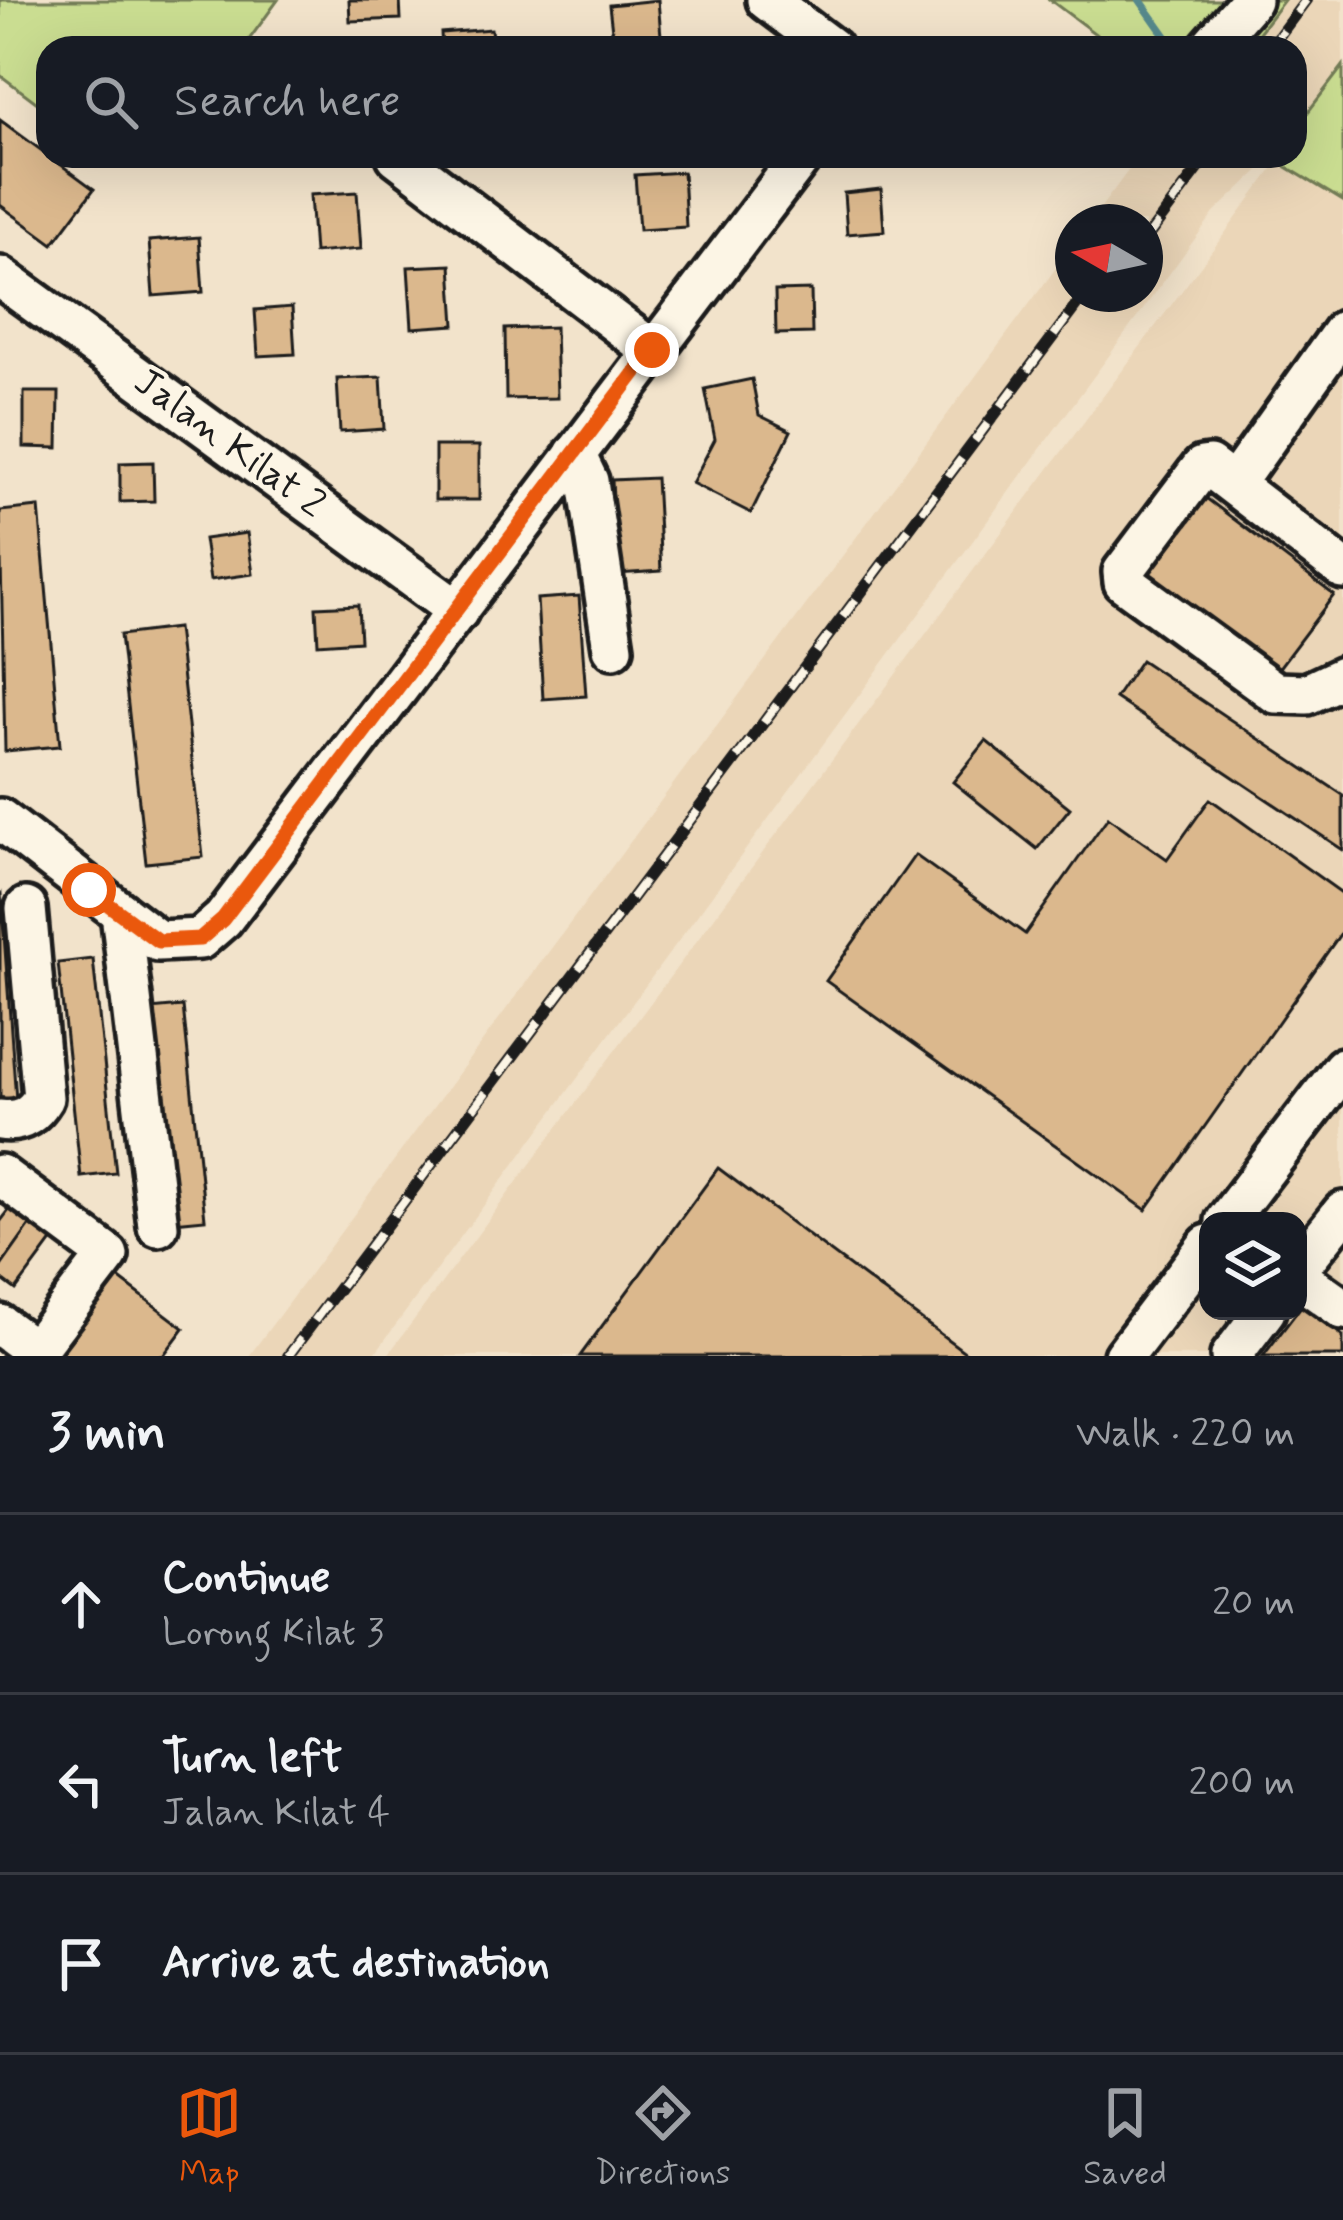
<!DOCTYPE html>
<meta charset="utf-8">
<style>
body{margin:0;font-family:Mynerve,sans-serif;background:#242831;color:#f1f3f6}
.controls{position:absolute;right:36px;bottom:36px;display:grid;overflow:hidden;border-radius:24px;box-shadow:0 12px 48px #0002}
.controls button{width:108px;height:108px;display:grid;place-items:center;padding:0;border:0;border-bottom:3px solid #363941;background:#171b24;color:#f1f3f6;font:60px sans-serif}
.compass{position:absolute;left:1055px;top:204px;width:108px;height:108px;border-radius:50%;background:#171b24;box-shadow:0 12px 48px #0002;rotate:279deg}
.stop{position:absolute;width:36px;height:36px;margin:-27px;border:9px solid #ea580c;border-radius:50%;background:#fff}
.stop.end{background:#ea580c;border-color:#fff;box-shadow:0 3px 12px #0008}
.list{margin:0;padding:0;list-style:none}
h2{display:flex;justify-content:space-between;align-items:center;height:156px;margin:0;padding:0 48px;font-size:51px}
h2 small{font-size:39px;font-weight:400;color:#9ea1a6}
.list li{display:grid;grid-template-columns:78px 1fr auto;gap:36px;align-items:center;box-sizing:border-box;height:180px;padding:0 48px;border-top:3px solid #363941}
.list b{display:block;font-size:45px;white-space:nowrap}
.list p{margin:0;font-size:39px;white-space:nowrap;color:#9ea1a6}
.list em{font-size:39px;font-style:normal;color:#9ea1a6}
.icon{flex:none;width:66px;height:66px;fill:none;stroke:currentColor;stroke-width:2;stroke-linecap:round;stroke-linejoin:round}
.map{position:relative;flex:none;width:1343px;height:1356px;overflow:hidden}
.search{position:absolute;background:#171b24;box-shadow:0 12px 48px #0002;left:36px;right:36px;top:36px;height:132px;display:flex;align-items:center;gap:30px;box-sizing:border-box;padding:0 42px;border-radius:36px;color:#9ea1a6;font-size:45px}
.sheet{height:696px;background:#171b24}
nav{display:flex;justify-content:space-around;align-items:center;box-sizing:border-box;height:168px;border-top:3px solid #363941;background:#171b24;font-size:33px;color:#9ea1a6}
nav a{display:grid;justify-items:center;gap:6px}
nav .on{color:#ea580c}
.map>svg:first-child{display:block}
.built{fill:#ebd6b8;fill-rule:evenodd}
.green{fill:#cadd91;stroke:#737c56;stroke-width:3}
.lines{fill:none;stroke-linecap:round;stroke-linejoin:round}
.stream{stroke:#57898c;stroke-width:8}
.building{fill:#dbb88d;stroke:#1c1c1c;stroke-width:3}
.minor-casing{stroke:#1c1c1c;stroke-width:48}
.minor{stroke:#fcf5e5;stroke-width:39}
.rail-casing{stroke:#1c1c1c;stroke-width:12}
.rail{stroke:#fcf5e5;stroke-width:8;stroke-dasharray:22;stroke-linecap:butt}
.route{stroke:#ea580c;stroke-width:15}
.labels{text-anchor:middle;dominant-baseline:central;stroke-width:9;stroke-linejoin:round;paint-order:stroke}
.street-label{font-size:39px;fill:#1c1c1c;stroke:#fcf5e5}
</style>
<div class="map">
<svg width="1343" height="1356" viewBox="0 0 1343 1356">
<rect width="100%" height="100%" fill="#f2e3cb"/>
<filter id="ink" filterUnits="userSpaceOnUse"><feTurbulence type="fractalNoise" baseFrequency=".00833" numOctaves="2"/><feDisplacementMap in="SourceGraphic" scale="24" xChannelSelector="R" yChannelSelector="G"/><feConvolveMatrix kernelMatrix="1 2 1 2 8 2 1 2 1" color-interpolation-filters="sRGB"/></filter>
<g filter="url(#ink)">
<!-- built -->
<g class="built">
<path d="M1259,0H1343V66L1295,129V48H1221Z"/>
<path d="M1139,156H1274L1214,213L373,1356H249L1073,245V294H1145V222H1090Z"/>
<path d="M1281,158L1343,199V1356H387ZM1208,1221H1298V1311H1208Z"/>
</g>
<!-- green -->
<g class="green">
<path d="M0,0H278L243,48H48V111L0,75Z"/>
<path d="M1050,0H1284L1247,48H1114Z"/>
<path d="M1343,66V201L1272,158L1295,156V129Z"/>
</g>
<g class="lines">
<!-- stream -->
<path class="stream" d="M1140,0L1174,48"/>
</g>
<!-- building -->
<g class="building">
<path d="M349,0H400L401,19L350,21Z"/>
<path d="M658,0L662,48H614L609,5Z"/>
<path d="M491,29L493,48H442L441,33Z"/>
<path d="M0,120L94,189L53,244L0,205Z"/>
<path d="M683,172L686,227L639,230L635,175Z"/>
<path d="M881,189L884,231L847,234L844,193Z"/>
<path d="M357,192L361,249L314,253L310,195Z"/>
<path d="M199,237L203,292L153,296L149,241Z"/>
<path d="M451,265L455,325L412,328L408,267Z"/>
<path d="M811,290L812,333L776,334L775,291Z"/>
<path d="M292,307L295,354L258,356L255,310Z"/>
<path d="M555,327L557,398L506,399L505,329Z"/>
<path d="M381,377L384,429L340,432L337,379Z"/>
<path d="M752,379L759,415L791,431L751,513L692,483L715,439L705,389Z"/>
<path d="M24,392H59L58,448L24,447Z"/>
<rect x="435" y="446" width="44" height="54"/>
<path d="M153,462L154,501L120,502V463Z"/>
<path d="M656,478L661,571L617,574L612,480Z"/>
<path d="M1206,498L1334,595L1275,673L1147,576Z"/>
<path d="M39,507L60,746L5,751L0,511Z"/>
<path d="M247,533L253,574L210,580L204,539Z"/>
<path d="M579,596L586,696L543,699L537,599Z"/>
<path d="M358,605L360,641L318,644L316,607Z"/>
<path d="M177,628L203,857L146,863L120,635Z"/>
<path d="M1141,660L1343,795V850L1115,698Z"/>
<path d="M986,741L1070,808L1037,849L953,782Z"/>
<path d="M1210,799L1343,894V930L1146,1210L826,981L915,855L1025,934L1108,817L1167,859Z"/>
<path d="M1,894L16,1100L0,1101V895Z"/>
<path d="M93,959L116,1173L81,1177L58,963Z"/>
<path d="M183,1006L205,1219L173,1222L150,1009Z"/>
<path d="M718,1168L970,1356H580Z"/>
<path d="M13,1205L34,1220L0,1268V1222Z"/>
<path d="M34,1220L56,1236L16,1290L0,1278V1268Z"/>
<path d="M117,1277L184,1328L163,1356H58Z"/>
<path d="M1302,1305L1343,1336V1356H1263Z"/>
</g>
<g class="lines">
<!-- minor casing -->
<g class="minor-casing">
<g id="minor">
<path d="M767,0L831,48"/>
<path d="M1209,48L1251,0"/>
<path d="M397,156L652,350"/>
<path d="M0,277L458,611"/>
<path d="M575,454L588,481L613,648"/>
<path d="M1235,483L1343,331"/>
<path d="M1343,569L1209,466L1202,467L1123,572L1124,582L1276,693L1307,694L1343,677"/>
<path d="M0,819L158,941L200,939L223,919L802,156"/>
<path d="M121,913L158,1226"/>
<path d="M0,1120C20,1123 33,1115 43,1098L26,908"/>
<path d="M0,1175L108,1255L31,1356"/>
<path d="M1226,1221L1343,1068"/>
<path d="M1298,1268L1343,1212"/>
<path d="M1298,1277L1343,1309"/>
<path d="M0,1325L35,1351"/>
<path d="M1124,1356L1208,1245"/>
<path d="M1231,1356L1265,1311"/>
</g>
</g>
<!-- minor -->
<use href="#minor" class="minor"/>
<!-- rail casing -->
<g class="rail-casing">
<g id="rail">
<path d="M1270,48L1306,0"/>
<path d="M1145,240L1208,156"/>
<path d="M288,1356L1085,294"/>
</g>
</g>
<!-- rail -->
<use href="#rail" class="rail"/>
</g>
</g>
<g class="lines" filter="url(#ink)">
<!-- route -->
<path class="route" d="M89,890L158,941L200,939L223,919L652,350"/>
</g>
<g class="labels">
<!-- street labels -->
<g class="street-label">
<text transform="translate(229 444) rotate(36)">Jalan Kilat 2</text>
</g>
</g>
</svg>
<div class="controls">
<button><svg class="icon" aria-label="layers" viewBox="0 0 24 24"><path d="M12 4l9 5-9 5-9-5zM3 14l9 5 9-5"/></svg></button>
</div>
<svg class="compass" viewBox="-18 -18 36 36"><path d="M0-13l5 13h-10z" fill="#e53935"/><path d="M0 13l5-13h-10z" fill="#9ea1a6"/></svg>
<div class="stop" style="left:89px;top:890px"></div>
<div class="stop end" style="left:652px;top:350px"></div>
<div class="search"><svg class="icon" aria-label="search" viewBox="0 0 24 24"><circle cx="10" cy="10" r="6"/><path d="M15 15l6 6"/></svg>Search here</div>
</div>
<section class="sheet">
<h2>3 min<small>Walk · 220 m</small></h2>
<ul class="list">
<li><svg class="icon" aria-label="ahead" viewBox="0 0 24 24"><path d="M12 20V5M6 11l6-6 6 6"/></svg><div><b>Continue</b><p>Lorong Kilat 3</p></div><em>20 m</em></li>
<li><svg class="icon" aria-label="left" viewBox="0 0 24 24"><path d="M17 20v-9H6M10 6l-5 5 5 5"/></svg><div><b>Turn left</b><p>Jalan Kilat 4</p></div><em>200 m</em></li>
<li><svg class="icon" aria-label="arrive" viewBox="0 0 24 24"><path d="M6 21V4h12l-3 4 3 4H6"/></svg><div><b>Arrive at destination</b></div></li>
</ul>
</section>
<nav>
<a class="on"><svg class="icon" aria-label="map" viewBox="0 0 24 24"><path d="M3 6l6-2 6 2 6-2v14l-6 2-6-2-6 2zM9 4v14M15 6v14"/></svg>Map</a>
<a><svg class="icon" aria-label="directions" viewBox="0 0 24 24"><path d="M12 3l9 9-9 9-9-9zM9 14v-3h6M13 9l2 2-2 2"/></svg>Directions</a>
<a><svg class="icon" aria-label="saved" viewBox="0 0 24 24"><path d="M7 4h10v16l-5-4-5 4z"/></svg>Saved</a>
</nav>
